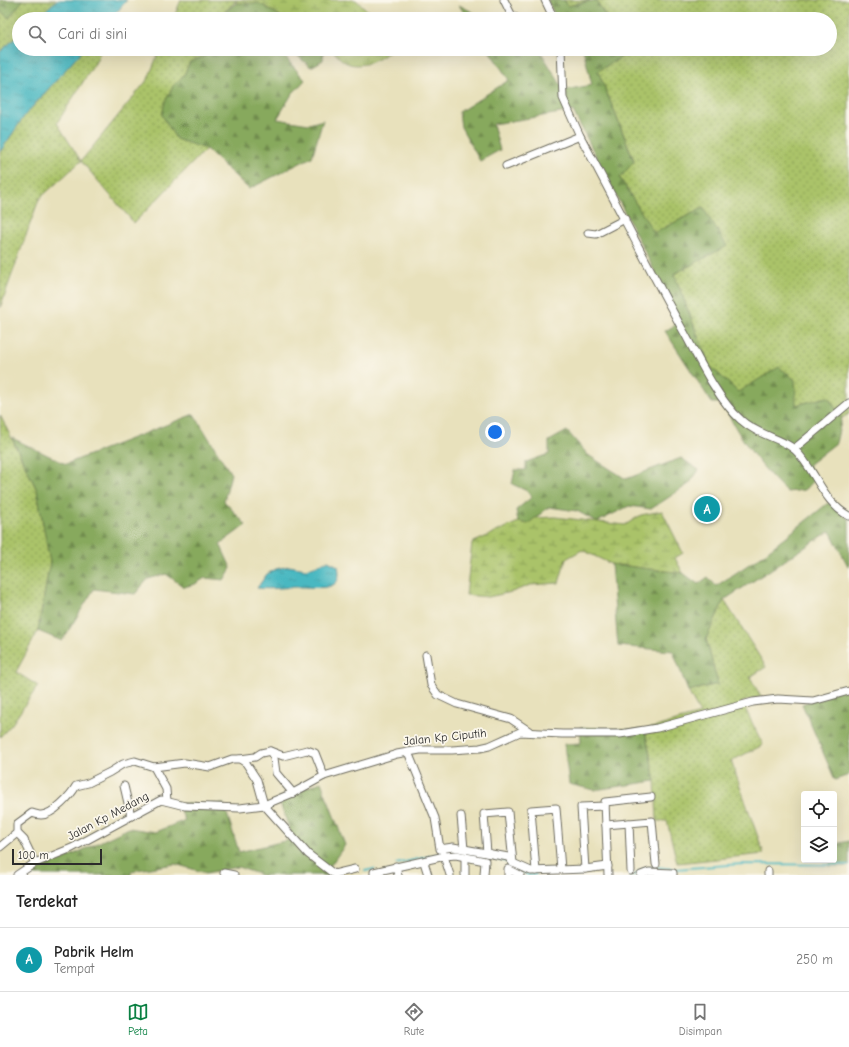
<!DOCTYPE html>
<html lang="id">
<style>
body{margin:0;font-family:"Comic Neue",sans-serif;background:#f6f6f6;color:#222}
.controls{position:absolute;right:12px;bottom:12px;display:grid;overflow:hidden;border-radius:4px;box-shadow:0 4px 16px #0002}
.controls button{width:36px;height:36px;display:grid;place-items:center;padding:0;border:0;border-bottom:1px solid #e0e0e0;background:#fff;color:#222;font:20px sans-serif}
.scale{position:absolute;left:12px;bottom:10px;width:90px;box-sizing:border-box;padding-left:4px;border:2px solid #2b2b2b;border-top:0;font-size:11px;line-height:14px;white-space:nowrap;color:#2b2b2b;-webkit-text-stroke:3px #fbf7ec;paint-order:stroke}
.you{position:absolute;left:495px;top:432px;width:14px;height:14px;margin:-10px;border:3px solid #fff;border-radius:50%;background:#1a73e8;box-shadow:0 0 0 6px #1a73e833}
.badge{display:grid;place-items:center;width:26px;height:26px;border-radius:50%;background:#0b8043;color:#fff;font-size:13px;font-weight:700}
.pin{position:absolute;translate:-50% -50%;border:2px solid #fff;box-shadow:0 1px 4px #0006}
.list{margin:0;padding:0;list-style:none}
h2{display:flex;justify-content:space-between;align-items:center;height:52px;margin:0;padding:0 16px;font-size:17px}
h2 small{font-size:13px;font-weight:400;color:#767676}
.list li{display:grid;grid-template-columns:26px 1fr auto;gap:12px;align-items:center;box-sizing:border-box;height:64px;padding:0 16px;border-top:1px solid #e0e0e0}
.list b{display:block;font-size:15px;white-space:nowrap}
.list p{margin:0;font-size:13px;white-space:nowrap;color:#767676}
.list em{font-size:13px;font-style:normal;color:#767676}
.icon{flex:none;width:22px;height:22px;fill:none;stroke:currentColor;stroke-width:2;stroke-linecap:round;stroke-linejoin:round}
.map{position:relative;flex:none;width:849px;height:875px;overflow:hidden}
.search{position:absolute;background:#fff;box-shadow:0 4px 16px #0002;left:12px;right:12px;top:12px;height:44px;display:flex;align-items:center;gap:10px;box-sizing:border-box;padding:0 14px;border-radius:22px;color:#767676;font-size:15px}
.sheet{height:116px;background:#fff}
nav{display:flex;justify-content:space-around;align-items:center;box-sizing:border-box;height:56px;border-top:1px solid #e0e0e0;background:#fff;font-size:11px;color:#767676}
nav a{display:grid;justify-items:center;gap:2px}
nav .on{color:#0b8043}
.map>svg:first-child{display:block}
.grass{fill:url(#grass-dots);stroke:#6a774a}
.forest{fill:url(#forest-firs);stroke:#596a44}
.wetland{fill:url(#wetland-marsh);stroke:#6a774a}
.water{fill:url(#water-ripples);stroke:#3a7276}
.lines{fill:none;stroke-linecap:round;stroke-linejoin:round}
.stream{stroke:#49b8c1;stroke-width:2}
.minor-casing{stroke:#6d6b5e;stroke-width:9}
.minor{stroke:#fff;stroke-width:7}
.labels{text-anchor:middle;dominant-baseline:central;stroke-width:3.5;stroke-linejoin:round;paint-order:stroke}
.street-label{font-size:12px;fill:#2b2b2b;stroke:#fbf7ec}
</style>
<div class="map">
<svg width="849" height="875" viewBox="0 0 849 875">
<defs>
<pattern id="grass-dots" width="8" height="8" patternUnits="userSpaceOnUse"><rect width="8" height="8" fill="#aac369"/><path d="M2 2h.1M6 6h.1" fill="none" stroke="#8b9f57" stroke-width="1.8" stroke-linecap="round"/></pattern>
<pattern id="forest-firs" width="22" height="20" patternUnits="userSpaceOnUse"><rect width="22" height="20" fill="#87a95d"/><path d="M5 1l3.5 6h-7zM16 11l3.5 6h-7z" fill="#6f8a4d"/></pattern>
<pattern id="wetland-marsh" width="20" height="14" patternUnits="userSpaceOnUse"><rect width="20" height="14" fill="#aac369"/><path d="M1 5h8M5 5V1M11 12h8M15 12V8" fill="none" stroke="#8b9f57"/></pattern>
<pattern id="water-ripples" width="26" height="14" patternUnits="userSpaceOnUse"><rect width="26" height="14" fill="#49b8c1"/><path d="M2 4q2-2 4 0t4 0M15 11q2-2 4 0t4 0" fill="none" stroke="#3d969d"/></pattern>
</defs>
<rect width="100%" height="100%" fill="#fbf7ec"/>
<filter id="ink" filterUnits="userSpaceOnUse"><feTurbulence type="fractalNoise" baseFrequency=".025" numOctaves="2"/><feDisplacementMap in="SourceGraphic" scale="8" xChannelSelector="R" yChannelSelector="G"/><feConvolveMatrix kernelMatrix="1 2 1 2 8 2 1 2 1" color-interpolation-filters="sRGB"/></filter>
<filter id="wash" filterUnits="userSpaceOnUse"><feTurbulence type="fractalNoise" baseFrequency=".012" numOctaves="4" result="noise"/><feDisplacementMap in="SourceGraphic" scale="16" xChannelSelector="R" yChannelSelector="G"/><feGaussianBlur stdDeviation="0.9" result="paint"/><feColorMatrix in="noise" values="0 0 0 0 0 0 0 0 0 0 0 0 0 0 0 0 0 1.4 0 .05"/><feComposite in="paint" operator="in"/></filter>
<g filter="url(#wash)">
<rect width="100%" height="100%" fill="#e8e1bc"/>
<!-- grass -->
<g class="grass">
<path d="M23,0H57L36,19H19V35L0,52V11L9,18Z"/>
<path d="M181,0H237L217,19H173Z"/>
<path d="M564,0H590L568,6Z"/>
<path d="M596,0H849V414L842,418L828,397L796,405L738,392L709,365L674,274L726,246L703,208L654,233L620,178L634,160L598,71L627,54L625,49H830V19H607Z"/>
<path d="M84,49H101L97,60L57,123L81,161L148,79L160,49H202L205,56L190,62L184,75L173,86L176,139L206,149L134,223L81,161L39,199L0,308V152L25,115Z"/>
<path d="M0,415L37,490L50,562L38,631L16,672L38,686L12,724L0,737Z"/>
<path d="M724,600L766,667L750,677L761,697L742,702L763,745L731,761L764,854L677,863L667,821H657L655,781L645,730L700,714L688,691L718,684L706,639Z"/>
</g>
<!-- forest -->
<g class="forest">
<path d="M0,0H23L9,18L0,11Z"/>
<path d="M547,0H564L568,6L596,0L607,19H557Z"/>
<path d="M236,3H259L285,19H217Z"/>
<path d="M459,5L486,19H468Z"/>
<path d="M202,49L279,50L305,80L292,94L277,119L309,124L323,120L312,157L249,189L206,149L176,139L162,115L165,102L173,86L184,75L190,62L205,56Z"/>
<path d="M289,49H324L323,60L311,67Z"/>
<path d="M488,49H539L564,90L592,85L583,49H625L628,53L598,71L634,161L620,178L654,233L703,208L727,246L674,274L709,365L738,392L779,367L795,380L796,405L828,397L842,418L836,443L808,465L817,478L804,490L787,492C762,469 736,434 723,403H712L665,331L677,324L657,276L573,111L493,124L500,150L480,161L461,127L459,112L509,80Z"/>
<path d="M194,414L231,474L224,501L246,525L220,544L231,568L224,580L205,578L195,584L184,587L166,574L148,579L135,594L94,589L62,641L38,631L50,562L37,490L12,438L66,464Z"/>
<path d="M567,431L588,455L626,479L681,458L699,470L689,484L651,509L629,506L597,522L577,511L549,507L528,524L518,522L516,510L532,497L527,491L512,484L515,470H526V462L549,454V441Z"/>
<path d="M828,503L849,519V568L830,531L724,600L706,639L718,684L688,691L673,651L618,646L611,564L683,573L698,584L708,577L716,586L763,555Z"/>
<path d="M849,686V775L835,780L802,704Z"/>
<path d="M580,727L645,730L655,781L594,790L569,784L564,744L581,743Z"/>
<path d="M321,782L345,845L328,869L331,875H261L238,867L206,873L175,864L131,871V875H30L35,870L66,858L129,828L156,832L185,820L177,804H224L239,852L293,839L278,798Z"/>
<path d="M849,841V866H829L831,860H834L835,844Z"/>
</g>
<!-- wetland -->
<g class="wetland">
<path d="M237,0H356L367,10L386,19H285L259,3H236Z"/>
<path d="M331,49H391C382,60 359,70 345,62C340,59 335,53 331,49Z"/>
<path d="M662,511L683,553L675,558L683,573L611,564L582,550L566,559L559,583L530,585L512,592L488,597L466,595L472,543L518,522L528,524L535,518L555,517L625,525L641,515Z"/>
</g>
<!-- water -->
<g class="water">
<path d="M57,0H127L111,19H36Z"/>
<path d="M19,35V49H84L25,115L0,152V52Z"/>
<path d="M328,561L338,566C345,595 314,586 298,587C284,587 271,590 257,588L267,574L276,569L289,566L306,569Z"/>
</g>
<g class="lines">
<!-- stream -->
<g class="stream">
<path d="M396,864L454,851L508,862"/>
<path d="M513,867L529,875L536,874"/>
<path d="M365,871L374,869"/>
<path d="M571,873L577,875"/>
<path d="M630,875H632"/>
<path d="M635,875L643,869L655,867L676,869L742,864L849,865"/>
</g>
</g>
</g>
<g filter="url(#ink)">
<g class="lines">
<!-- minor casing -->
<g class="minor-casing">
<g id="minor">
<path d="M504,0L511,14L517,19"/>
<path d="M545,0L554,19"/>
<path d="M561,49L563,98L580,136C616,202 649,269 685,334C699,360 719,401 741,420C757,435 781,438 794,449C816,469 822,502 849,516"/>
<path d="M506,166L580,136"/>
<path d="M588,233L596,234L625,219"/>
<path d="M794,449L849,403"/>
<path d="M426,655L431,685L438,695L457,704L511,719L529,731"/>
<path d="M270,751L283,756L307,750L315,753L324,776"/>
<path d="M408,752L435,818L440,849L453,847L508,857L513,863L531,871L585,869L608,866"/>
<path d="M240,759L255,757L261,753L270,751L274,758L276,773L293,793"/>
<path d="M154,767L166,789L167,801"/>
<path d="M124,786L131,816"/>
<path d="M461,816L464,849"/>
<path d="M629,823L631,871"/>
<path d="M606,825L652,821L656,864"/>
<path d="M17,833L24,840L35,863"/>
<path d="M0,847L17,833V824L32,813C35,814 38,815 41,815C53,815 71,795 76,786L88,783L110,772L123,764L135,761L154,767L185,763L210,767L232,759H240L246,763L257,780L264,805L308,854L334,874L355,869"/>
<path d="M443,853L450,875"/>
<path d="M487,853L484,814L508,812L513,863"/>
<path d="M424,862L428,875"/>
<path d="M396,866L398,875"/>
<path d="M585,869L581,807L605,806"/>
<path d="M536,871L531,810L556,808L561,869"/>
<path d="M224,873L234,875"/>
<path d="M17,875L35,863L72,848L161,800L185,806L240,808L264,805L293,793L324,776L397,754L420,750H452L480,748L489,746L520,732L562,734H620L657,728L753,702L778,699L813,701L849,691"/>
<path d="M374,875V872L445,856L456,855L485,861L484,875"/>
<path d="M465,875V857"/>
<path d="M508,875V869L520,875"/>
<path d="M608,875L605,802L651,797"/>
<path d="M641,875L649,872L673,873V875"/>
<path d="M768,875V871"/>
</g>
</g>
<!-- minor -->
<use href="#minor" class="minor"/>
</g>
</g>
<g class="labels">
<!-- street labels -->
<g class="street-label">
<text transform="translate(445 737) rotate(-6)">Jalan Kp Ciputih</text>
<text transform="translate(108 816) rotate(-28)">Jalan Kp Medang</text>
</g>
</g>
</svg>
<div class="controls">
<button><svg class="icon" aria-label="locate" viewBox="0 0 24 24"><circle cx="12" cy="12" r="6"/><path d="M12 2v4M12 18v4M2 12h4M18 12h4"/></svg></button>
<button><svg class="icon" aria-label="layers" viewBox="0 0 24 24"><path d="M12 4l9 5-9 5-9-5zM3 14l9 5 9-5"/></svg></button>
</div>
<div class="scale">100 m</div>
<div class="you"></div>
<div class="pin badge" style="left:707px;top:509px;background:#0f9aa8">A</div>
<div class="search"><svg class="icon" aria-label="search" viewBox="0 0 24 24"><circle cx="10" cy="10" r="6"/><path d="M15 15l6 6"/></svg>Cari di sini</div>
</div>
<section class="sheet">
<h2>Terdekat<small></small></h2>
<ul class="list">
<li><span class="badge" style="background:#0f9aa8">A</span><div><b>Pabrik Helm</b><p>Tempat</p></div><em>250 m</em></li>
</ul>
</section>
<nav>
<a class="on"><svg class="icon" aria-label="map" viewBox="0 0 24 24"><path d="M3 6l6-2 6 2 6-2v14l-6 2-6-2-6 2zM9 4v14M15 6v14"/></svg>Peta</a>
<a><svg class="icon" aria-label="directions" viewBox="0 0 24 24"><path d="M12 3l9 9-9 9-9-9zM9 14v-3h6M13 9l2 2-2 2"/></svg>Rute</a>
<a><svg class="icon" aria-label="saved" viewBox="0 0 24 24"><path d="M7 4h10v16l-5-4-5 4z"/></svg>Disimpan</a>
</nav>
